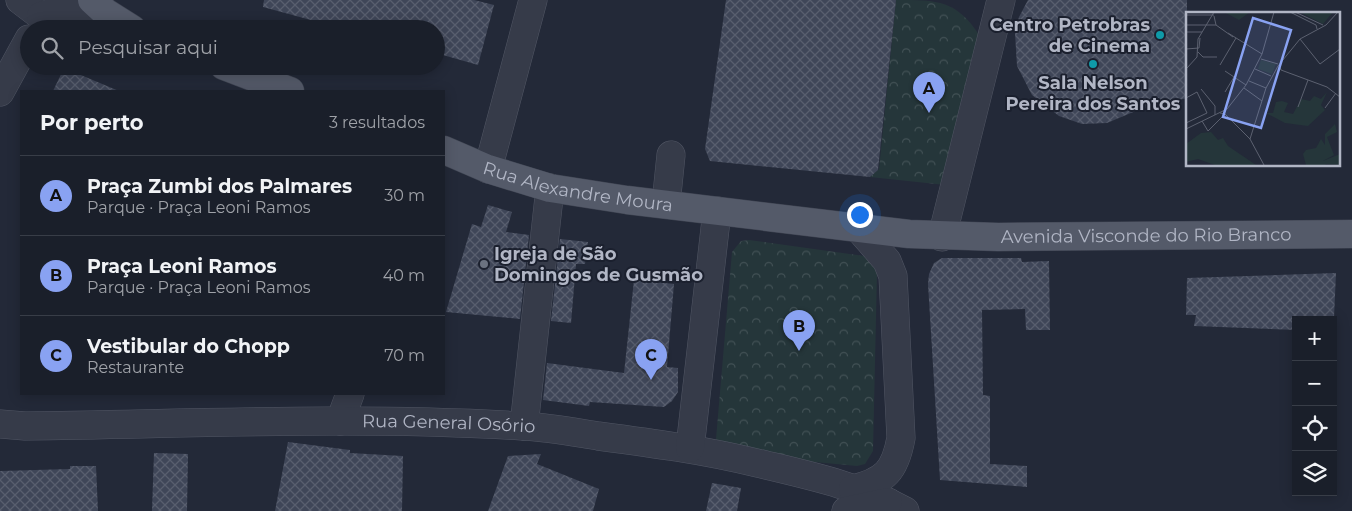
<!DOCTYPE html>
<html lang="pt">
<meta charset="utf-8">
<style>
body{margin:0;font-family:Montserrat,sans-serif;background:#232732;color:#f1f3f6}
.controls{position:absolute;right:15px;bottom:15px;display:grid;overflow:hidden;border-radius:0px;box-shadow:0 2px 12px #0003}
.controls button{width:45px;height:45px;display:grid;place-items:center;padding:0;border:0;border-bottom:1px solid #383d47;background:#1a1f2a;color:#f1f3f6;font:25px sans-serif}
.you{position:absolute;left:859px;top:214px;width:18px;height:18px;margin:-12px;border:4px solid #fff;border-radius:50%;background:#1a73e8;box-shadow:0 0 0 8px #1a73e833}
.badge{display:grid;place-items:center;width:32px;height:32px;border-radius:50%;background:#89a2f2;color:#111;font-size:16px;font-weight:700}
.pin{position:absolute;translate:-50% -41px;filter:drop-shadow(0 1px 2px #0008)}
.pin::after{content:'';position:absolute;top:26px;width:18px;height:15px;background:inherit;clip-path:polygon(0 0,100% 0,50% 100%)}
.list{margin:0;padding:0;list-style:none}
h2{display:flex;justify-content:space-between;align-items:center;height:65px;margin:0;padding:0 20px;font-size:21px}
h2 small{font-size:16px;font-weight:400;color:#9fa2a8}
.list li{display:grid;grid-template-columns:32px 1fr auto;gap:15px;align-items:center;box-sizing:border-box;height:80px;padding:0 20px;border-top:1px solid #383d47}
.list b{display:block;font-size:19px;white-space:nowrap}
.list p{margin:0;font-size:16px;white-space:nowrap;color:#9fa2a8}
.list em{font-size:16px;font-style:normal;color:#9fa2a8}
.icon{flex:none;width:28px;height:28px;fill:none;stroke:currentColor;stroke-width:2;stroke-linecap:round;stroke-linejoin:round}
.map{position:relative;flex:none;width:1352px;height:511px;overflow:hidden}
.search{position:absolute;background:#1a1f2a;box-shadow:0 2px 12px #0003;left:20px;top:20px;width:425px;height:55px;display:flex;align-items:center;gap:12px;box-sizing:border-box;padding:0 18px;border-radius:28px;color:#9fa2a8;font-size:19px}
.panel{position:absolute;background:#1a1f2a;box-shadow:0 2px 12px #0003;left:20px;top:90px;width:425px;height:305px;border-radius:0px}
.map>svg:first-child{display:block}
.forest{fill:url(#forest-crowns)}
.building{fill:url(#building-cross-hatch)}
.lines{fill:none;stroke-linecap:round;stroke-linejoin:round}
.minor-casing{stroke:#515664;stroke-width:29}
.major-casing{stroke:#3f4452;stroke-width:29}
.minor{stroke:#363b49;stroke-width:28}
.major{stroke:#545a69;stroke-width:28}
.culture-dot{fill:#0f9aa8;stroke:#1b202e;stroke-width:2}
.worship-dot{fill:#6b7280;stroke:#1b202e;stroke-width:2}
.labels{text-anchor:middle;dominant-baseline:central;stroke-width:4;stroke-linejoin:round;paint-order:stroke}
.poi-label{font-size:18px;font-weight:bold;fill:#b1b6c5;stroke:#1b202e;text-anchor:end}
.street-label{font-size:18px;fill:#b1b6c5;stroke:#1b202e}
.inset-road{fill:none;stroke:#5c6170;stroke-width:1}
.view{fill:#89a2f2;fill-opacity:0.15;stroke:#89a2f2;stroke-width:2.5}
.inset-edge{fill:none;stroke:#b1b6c5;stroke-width:2.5}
</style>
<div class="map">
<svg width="1352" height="511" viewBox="0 0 1352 511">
<defs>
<pattern id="forest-crowns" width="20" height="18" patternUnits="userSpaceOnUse" patternTransform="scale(1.25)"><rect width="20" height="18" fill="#25363a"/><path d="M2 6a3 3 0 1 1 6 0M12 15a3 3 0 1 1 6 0" fill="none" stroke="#425155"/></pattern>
<pattern id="building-cross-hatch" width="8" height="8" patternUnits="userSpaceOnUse" patternTransform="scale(1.25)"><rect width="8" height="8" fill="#3f4658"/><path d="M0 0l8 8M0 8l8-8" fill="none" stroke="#585e6e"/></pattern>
</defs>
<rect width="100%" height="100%" fill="#232938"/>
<!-- forest -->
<g class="forest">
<path d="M896,0C939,0 956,0 980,36L955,186L870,177L879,169Z"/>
<path d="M749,240L864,256L873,263L877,272L873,451L865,464L857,466L732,454L722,450L716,439L732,252L741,241Z"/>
</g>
<!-- building -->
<g class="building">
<path d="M264,0H474L494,5L478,65L436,53V29H344L263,7Z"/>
<path d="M726,0H896L878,170L870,177L710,161L705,149Z"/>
<path d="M1028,0H1187V98L1138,110L1107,123L1082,124L1059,116L1032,95L1017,66L1015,33L1019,17Z"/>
<path d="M64,68L119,91H53Z"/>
<path d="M488,205L512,212L506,232L529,235L520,319L446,312L472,224L481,227Z"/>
<path d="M560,239L588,242L585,264H576L571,323L551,321Z"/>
<path d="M942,258H1021L1022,262L1049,261L1050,330H1026L1025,309L982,310L983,395L990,396V464L1027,466V487L940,480L928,284L929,274L934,263Z"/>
<path d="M1336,273L1334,318L1296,320V330L1194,326L1196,315H1186L1187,278Z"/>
<path d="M634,280L674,284L667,367L678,368V392L672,401L664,407L590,402L589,406L543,400L547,363L624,373Z"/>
<path d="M288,442L350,450V453L403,456L402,511H275Z"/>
<path d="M154,453L188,454L187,511H152Z"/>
<path d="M541,454L537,464L599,489L593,511H488L508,456Z"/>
<path d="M70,466H96L98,511H0V471L70,469Z"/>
<path d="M712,483L741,488L737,511H706Z"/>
</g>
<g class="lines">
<!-- minor casing -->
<g class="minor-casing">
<g id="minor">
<path d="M20,0L41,16"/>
<path d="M41,16C67,7 79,7 105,12"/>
<path d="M0,92L29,39"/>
<path d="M488,169L533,0"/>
<path d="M666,204L671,155"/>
<path d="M942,237L1001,0"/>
<path d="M340,421L350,394"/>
<path id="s1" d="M0,424L25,426C190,424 357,416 522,426C547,427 573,432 598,436C651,443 704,450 757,463C807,475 860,486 905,511"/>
<path d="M524,426L550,188"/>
<path d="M690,448L717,211"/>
<path d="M853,489C885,481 895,471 901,438L893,276L887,261L860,230"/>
<path d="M846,511L888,502"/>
</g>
</g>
<!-- major casing -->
<g class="major-casing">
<g id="major">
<path d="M92,0L105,12L132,29"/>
<path d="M224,66L290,91"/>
<path id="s2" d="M444,150L488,169L550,188L627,200L909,234L998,237L1352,234"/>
</g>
</g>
<!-- minor -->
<use href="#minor" class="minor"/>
<!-- major -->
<use href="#major" class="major"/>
</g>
<!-- markers -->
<g class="culture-dot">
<circle cx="1160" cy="35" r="5"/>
<circle cx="1093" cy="64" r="5"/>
</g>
<circle class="worship-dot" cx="484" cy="264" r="5"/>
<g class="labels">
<!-- poi labels -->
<g class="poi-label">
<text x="1150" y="25">Centro Petrobras<tspan x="1150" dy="21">de Cinema</tspan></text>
<text x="1093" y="83" text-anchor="middle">Sala Nelson<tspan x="1093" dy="21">Pereira dos Santos</tspan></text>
<text x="494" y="254" text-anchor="start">Igreja de São<tspan x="494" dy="21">Domingos de Gusmão</tspan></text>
</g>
<!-- street labels -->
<g class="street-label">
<text stroke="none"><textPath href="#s2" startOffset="140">Rua Alexandre Moura</textPath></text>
<text stroke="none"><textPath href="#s2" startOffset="712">Avenida Visconde do Rio Branco</textPath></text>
<text stroke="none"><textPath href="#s1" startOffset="449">Rua General Osório</textPath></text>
</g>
</g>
<!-- overview -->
<g transform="translate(1186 12)">
<rect width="154" height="154" fill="#232938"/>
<path d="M114,0H147L137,12ZM75,48L90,52L86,62L72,57ZM141,80L135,93L139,98L122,114L99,111L80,101H87L90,90L96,89L102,91L98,100L107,102L115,87L124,89L128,84L135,87ZM149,112L151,120L141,125L148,143L137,149L140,153H120L117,142L120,138L130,136L135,127L139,133V122ZM25,120L32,128L37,126L42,134L70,153H29L12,147L0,150V132L15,121Z" fill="#25363a"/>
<path d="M38,0H64L53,8ZM154,142V153L137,152V149Z" fill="#25363a"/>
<path class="inset-road" d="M104,0L130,13L131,17M109,0L137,13M0,3H28M28,4L30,13L47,25M0,13H30M0,20H16M42,21L76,42M114,27L134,52L154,37M0,37L13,36L14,26M12,40L17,45H31M75,47L92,52M34,53L50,26M93,53L95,58L141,75L154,85M1,56L11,45L12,27L28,0M69,57L85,64M39,59L60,73M63,69L80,76M58,76L76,89M15,77L29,94V103M39,80L48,65M0,86L11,80L21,101L0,111M112,95L122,68M139,96L150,81M34,101L39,102L64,127L78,153M16,109L22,119L39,102M0,117L41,97L60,73L76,42L88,0M64,127L80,76L92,54L114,27L140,13L152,0"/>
<path class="view" d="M67,6L105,18L75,116L37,105Z"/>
<rect width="154" height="154" class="inset-edge"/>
</g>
</svg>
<div class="controls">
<button>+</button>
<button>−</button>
<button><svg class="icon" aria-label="locate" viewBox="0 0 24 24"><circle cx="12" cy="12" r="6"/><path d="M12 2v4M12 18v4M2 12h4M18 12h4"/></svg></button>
<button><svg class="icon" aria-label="layers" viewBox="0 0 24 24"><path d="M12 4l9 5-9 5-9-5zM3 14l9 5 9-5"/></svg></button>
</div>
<div class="you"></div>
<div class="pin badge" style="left:929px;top:113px">A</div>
<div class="pin badge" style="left:799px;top:351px">B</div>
<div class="pin badge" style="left:651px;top:380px">C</div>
<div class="search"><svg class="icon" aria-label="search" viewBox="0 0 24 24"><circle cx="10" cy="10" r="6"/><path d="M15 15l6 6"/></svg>Pesquisar aqui</div>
<section class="panel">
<h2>Por perto<small>3 resultados</small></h2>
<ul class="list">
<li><span class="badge">A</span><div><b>Praça Zumbi dos Palmares</b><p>Parque · Praça Leoni Ramos</p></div><em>30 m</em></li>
<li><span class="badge">B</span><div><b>Praça Leoni Ramos</b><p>Parque · Praça Leoni Ramos</p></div><em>40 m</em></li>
<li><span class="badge">C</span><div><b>Vestibular do Chopp</b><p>Restaurante</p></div><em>70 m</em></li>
</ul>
</section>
</div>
